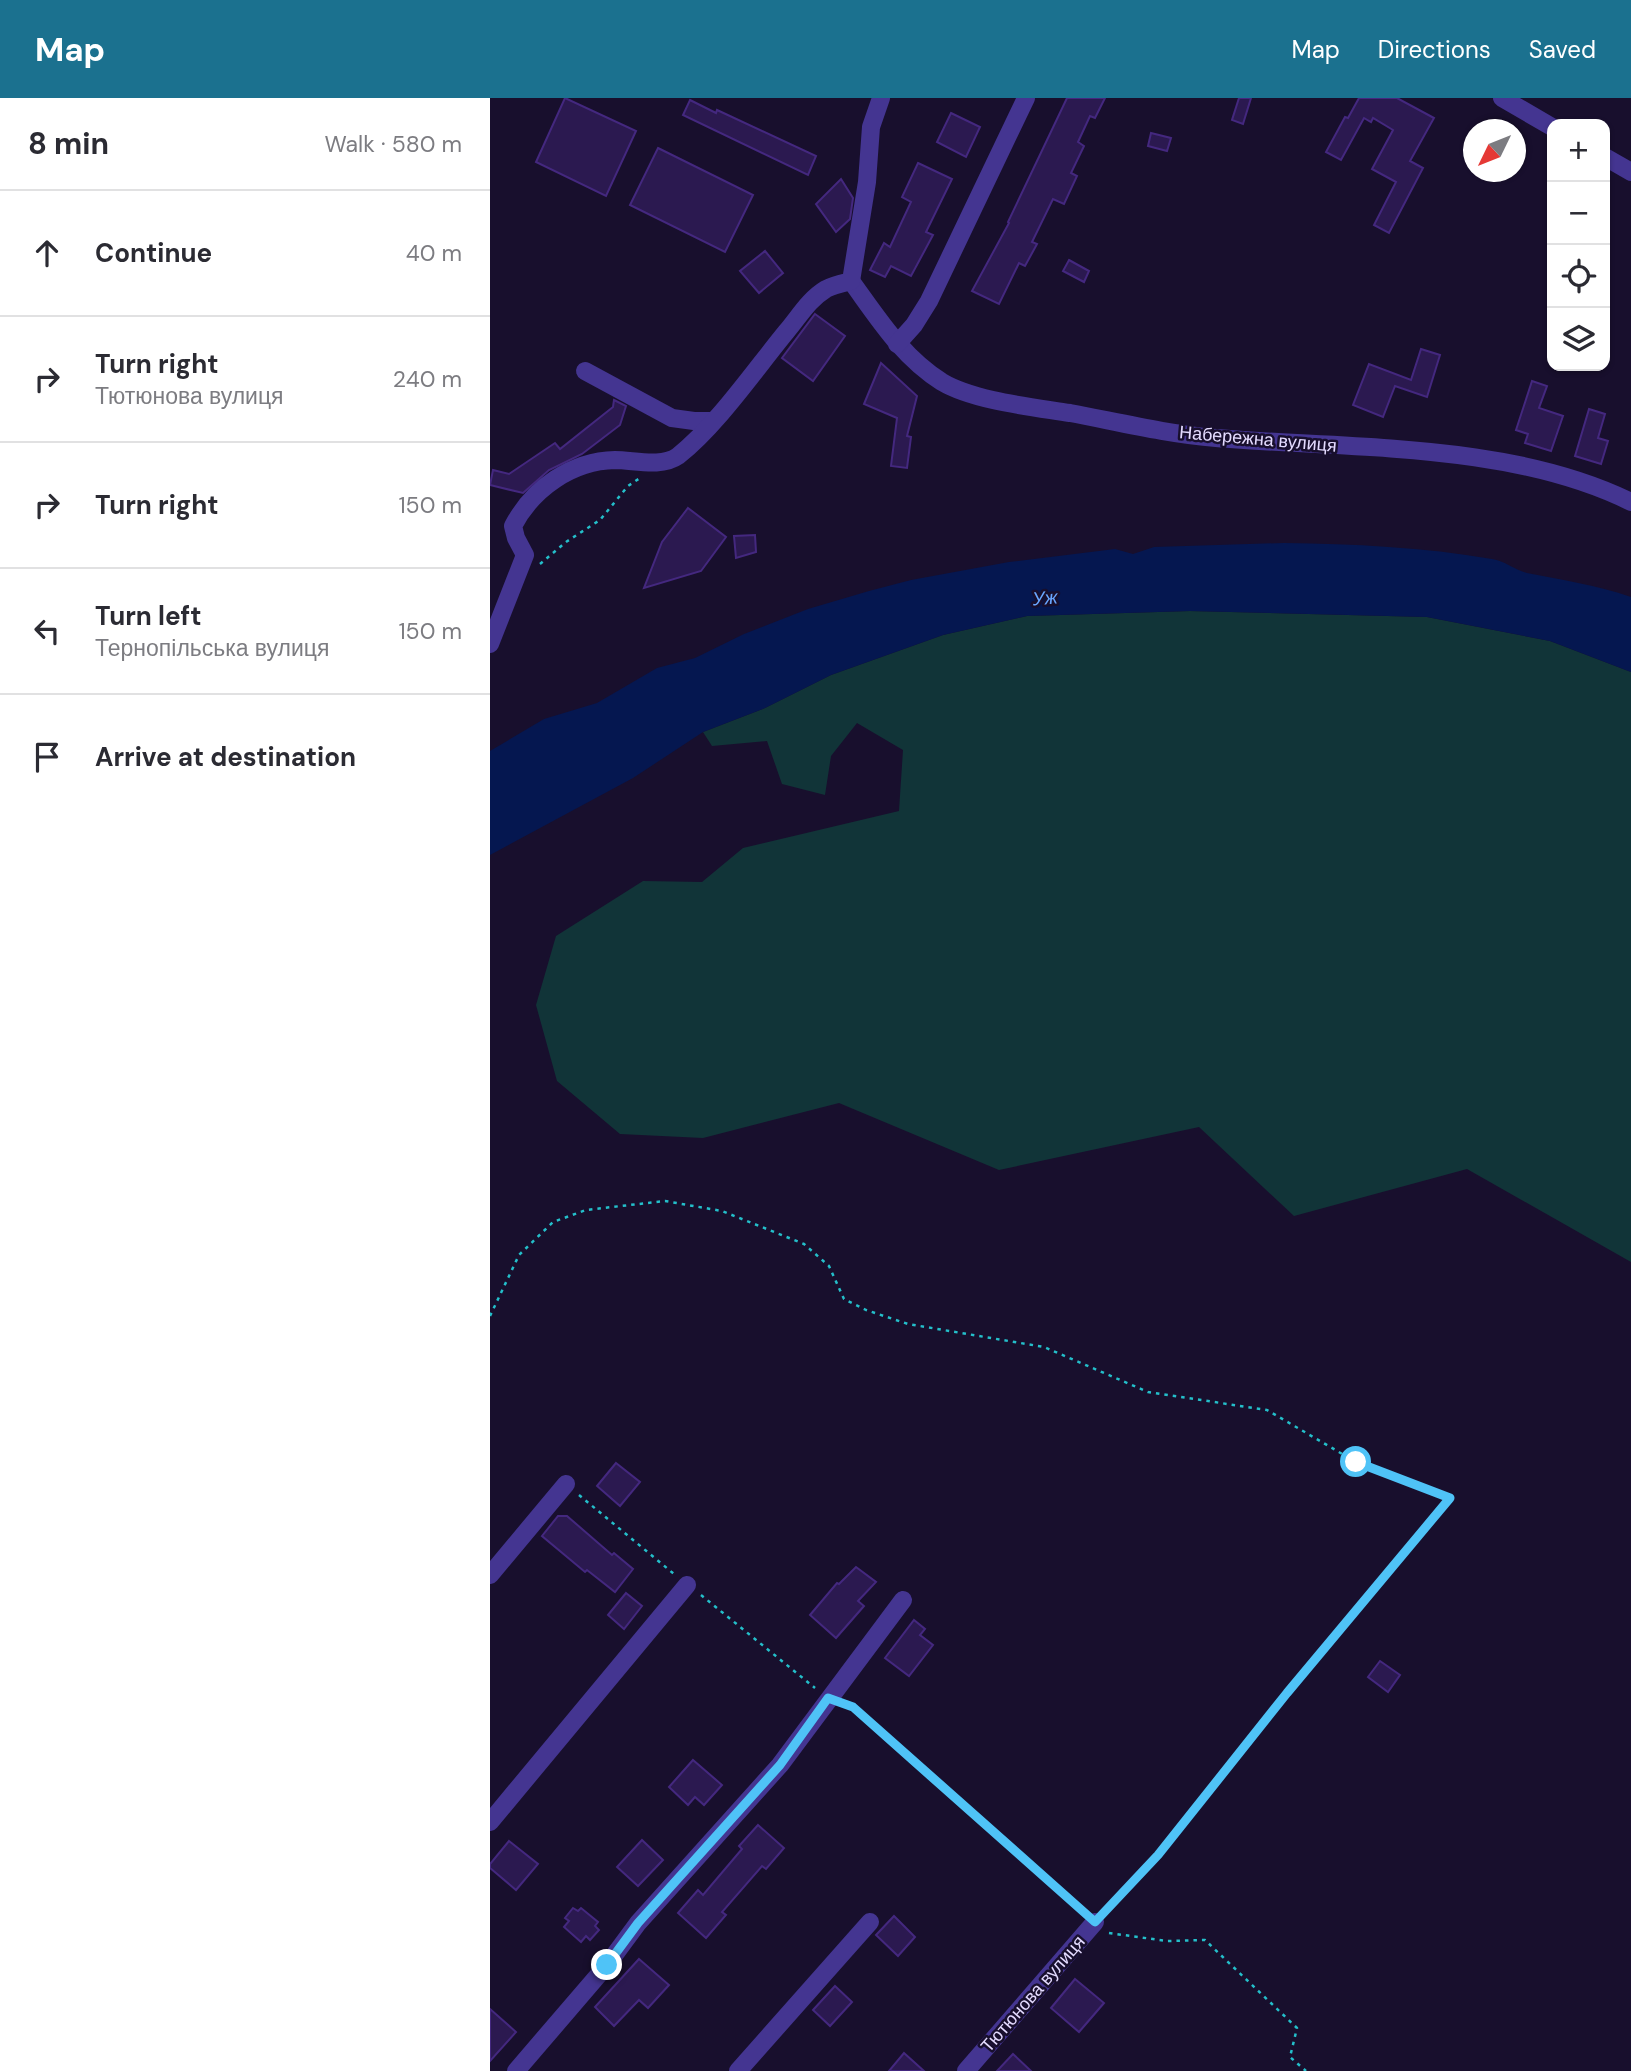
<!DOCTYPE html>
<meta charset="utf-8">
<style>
body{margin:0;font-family:"DM Sans",sans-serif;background:#f7f7f7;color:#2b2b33}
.controls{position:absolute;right:21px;top:21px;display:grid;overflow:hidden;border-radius:14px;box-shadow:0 2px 5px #0004}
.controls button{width:63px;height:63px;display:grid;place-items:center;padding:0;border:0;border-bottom:2px solid #e1e1e2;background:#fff;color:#2b2b33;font:35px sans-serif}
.compass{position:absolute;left:973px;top:21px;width:63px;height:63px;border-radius:50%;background:#fff;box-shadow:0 2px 5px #0004;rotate:227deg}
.stop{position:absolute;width:21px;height:21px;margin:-16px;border:5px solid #4fc3f7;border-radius:50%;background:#fff}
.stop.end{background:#4fc3f7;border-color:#fff;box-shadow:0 2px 7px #0008}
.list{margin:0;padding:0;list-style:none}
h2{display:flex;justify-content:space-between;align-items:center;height:91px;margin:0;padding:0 28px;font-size:30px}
h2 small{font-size:23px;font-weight:400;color:#7c7c81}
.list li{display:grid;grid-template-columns:46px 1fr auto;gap:21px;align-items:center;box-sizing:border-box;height:126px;padding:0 28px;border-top:2px solid #e1e1e2}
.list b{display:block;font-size:26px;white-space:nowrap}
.list p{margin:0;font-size:23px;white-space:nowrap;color:#7c7c81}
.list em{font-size:23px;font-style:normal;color:#7c7c81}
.icon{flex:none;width:38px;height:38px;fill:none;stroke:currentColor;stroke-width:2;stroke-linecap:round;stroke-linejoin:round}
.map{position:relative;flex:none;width:1141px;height:1973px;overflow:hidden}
header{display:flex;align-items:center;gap:42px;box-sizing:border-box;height:98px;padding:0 35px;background:#1b718f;color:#fff}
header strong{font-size:33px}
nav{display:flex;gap:38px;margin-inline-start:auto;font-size:24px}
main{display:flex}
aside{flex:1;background:#fff}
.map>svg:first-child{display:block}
.green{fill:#113438}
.water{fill:#051750}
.building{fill:#2b1950;stroke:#44287f;stroke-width:2}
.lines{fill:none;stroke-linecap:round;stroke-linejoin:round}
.path{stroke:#24bfca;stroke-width:2.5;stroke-dasharray:3.5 5;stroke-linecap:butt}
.minor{stroke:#443591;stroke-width:18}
.route{stroke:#4fc3f7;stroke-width:9}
.labels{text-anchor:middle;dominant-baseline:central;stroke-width:5;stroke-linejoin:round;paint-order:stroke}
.street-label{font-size:18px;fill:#e4dbff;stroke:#180f2d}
.water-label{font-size:19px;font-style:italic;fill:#69a6ff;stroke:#180f2d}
</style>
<header>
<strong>Map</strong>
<nav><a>Map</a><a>Directions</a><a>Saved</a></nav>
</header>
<main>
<aside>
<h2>8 min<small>Walk · 580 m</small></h2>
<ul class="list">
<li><svg class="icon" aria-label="ahead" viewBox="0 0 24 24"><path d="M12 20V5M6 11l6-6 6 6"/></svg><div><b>Continue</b></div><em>40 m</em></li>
<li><svg class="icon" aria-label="right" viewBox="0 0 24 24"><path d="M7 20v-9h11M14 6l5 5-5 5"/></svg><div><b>Turn right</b><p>Тютюнова вулиця</p></div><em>240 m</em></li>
<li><svg class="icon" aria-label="right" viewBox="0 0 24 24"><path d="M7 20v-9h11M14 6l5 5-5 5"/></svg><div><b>Turn right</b></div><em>150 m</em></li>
<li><svg class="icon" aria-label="left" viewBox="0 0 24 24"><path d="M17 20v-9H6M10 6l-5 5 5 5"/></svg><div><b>Turn left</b><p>Тернопільська вулиця</p></div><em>150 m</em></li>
<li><svg class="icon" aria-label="arrive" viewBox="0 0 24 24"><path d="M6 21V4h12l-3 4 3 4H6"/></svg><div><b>Arrive at destination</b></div></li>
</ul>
</aside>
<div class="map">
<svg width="1141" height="1973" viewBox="0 0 1141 1973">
<rect width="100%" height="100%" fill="#180f2d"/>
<!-- green -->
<path class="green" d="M700,513L937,519L1060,543L1141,574V1164L977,1071L804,1118L709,1029L509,1072L349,1005L213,1040L130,1036L67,983L46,907L66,838L153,783L212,784L253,750L409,713L413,652L367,625L341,658L335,697L292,686L277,643L222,648L213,634L275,610L341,577L453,537L537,518Z"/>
<!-- water -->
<path class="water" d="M794,445C864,446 933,449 1002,461C1015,463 1025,472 1037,475C1072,482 1107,487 1141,499V574L1060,543L937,519L700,513L537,518L453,537L341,577L275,610L213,634L143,680L0,757V653L54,621L107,605L167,570L205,560L254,536L318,511L379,493L421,482L519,464L625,451L643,456L664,449Z"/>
<!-- building -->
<g class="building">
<path d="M75,0L146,33L116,98L46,64Z"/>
<path d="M577,0H615L605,20L600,18L588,44L594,48L581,75L587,78L574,106L563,101L542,144L547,146L535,168L529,165L509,206L482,193L519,125L518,124Z"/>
<path d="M749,0H761L753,26L742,22Z"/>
<path d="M869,0H907L944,20L920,63L933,70L899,135L884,127L906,84L882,71L903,32L883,20L881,24L874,20L851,62L836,54L855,19L858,20Z"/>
<path d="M200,2L226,15L227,12L326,58L318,77L193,17Z"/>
<path d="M461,15L490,29L476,59L447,44Z"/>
<path d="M661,35L681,40L677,53L658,48Z"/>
<path d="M168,50L263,97L235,154L140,107Z"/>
<path d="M428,65L462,81L436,134L443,137L421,178L401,168L395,179L380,172L394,145L400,149L421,104L412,99Z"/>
<path d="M351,81L363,100L360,121L346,134L326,106Z"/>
<path d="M275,153L293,175L269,195L250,173Z"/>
<path d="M579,162L599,173L594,184L573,173Z"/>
<path d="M325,216L355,238L323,283L292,260Z"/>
<path d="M931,251L950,257L937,299L905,288L893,319L863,307L879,266L921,282Z"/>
<path d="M391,265L427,298L417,338L421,339L417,370L401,368L407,320L374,306Z"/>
<path d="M1042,283L1057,288L1049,310L1073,318L1061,353L1035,345L1038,336L1026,332Z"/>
<path d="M124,302L136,308L130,327L92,356L59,372L33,395L0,387L3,372L19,376L65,345L70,351L123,309Z"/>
<path d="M1099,311L1115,316L1108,340L1118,343L1111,366L1085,358Z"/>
<path d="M198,410L236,439L211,473L154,490L172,444Z"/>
<path d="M265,437L266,454L246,460L244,438Z"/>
<path d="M126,1365L150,1384L130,1408L107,1388Z"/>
<path d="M68,1418H77L122,1457L124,1455L143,1471L125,1494L97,1472L95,1474L52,1438Z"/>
<path d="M366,1469L386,1484L368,1503L374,1508L346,1540L320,1517L347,1485L349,1486Z"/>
<path d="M136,1495L152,1508L134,1531L118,1517Z"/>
<path d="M424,1522L435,1531L430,1537L443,1547L419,1578L395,1560Z"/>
<path d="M890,1563L910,1577L898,1594L878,1579Z"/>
<path d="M203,1662L232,1687L214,1707L205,1699L198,1707L179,1689Z"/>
<path d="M268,1727L294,1750L276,1771L272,1768L232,1814L236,1817L216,1840L188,1815L208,1792L213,1797L252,1751L249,1748Z"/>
<path d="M152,1742L173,1762L148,1788L127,1769Z"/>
<path d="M19,1743L48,1766L26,1792L0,1770V1766Z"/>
<path d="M83,1810L88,1813L91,1810L108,1824L105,1828L109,1832L100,1842L96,1838L91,1844L74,1829L79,1823L75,1820Z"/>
<path d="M404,1818L425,1839L408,1858L386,1837Z"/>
<path d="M149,1861L179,1887L158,1910L149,1902L124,1928L105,1909Z"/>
<path d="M585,1881L614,1905L589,1934L561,1910Z"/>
<path d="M345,1888L362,1904L340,1928L323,1912Z"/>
<path d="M0,1911L26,1934L0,1963Z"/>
<path d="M414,1955L434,1973H399Z"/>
<path d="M523,1956L541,1973H507Z"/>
</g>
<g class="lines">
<!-- path -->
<g class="path">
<path d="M50,466L76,444L110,422L138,388L150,380"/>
<path d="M0,1218L29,1157L63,1124L96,1112L175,1103L232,1113L314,1146L339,1168L354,1201L376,1212L418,1226L554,1249L658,1294L777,1312L866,1364L960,1400L797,1596L669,1757L615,1813"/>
<path d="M89,1397L184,1476"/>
<path d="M211,1497L325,1590"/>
<path d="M355,1606L363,1609L593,1813"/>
<path d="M619,1835L677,1843L715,1842L807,1930L800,1959L816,1973"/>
</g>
<!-- minor -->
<g class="minor">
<path d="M1012,0L1062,29"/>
<path d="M1115,59L1141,74"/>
<path d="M361,183C388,220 412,259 452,284C484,303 543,309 580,315C628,324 677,336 726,340C858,351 1020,344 1141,404"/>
<path d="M407,246L424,227L439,203L536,0"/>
<path d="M95,273L182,320L204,323H223"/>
<path d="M0,546L35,457L26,440L23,428C43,390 82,363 125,362C144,362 171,370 188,358C227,327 264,273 296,234C309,219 318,202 336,191C343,187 353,185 361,183L377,84L381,29L391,0"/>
<path d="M0,1477L76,1386"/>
<path d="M0,1724L197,1487"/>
<path d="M26,1973L117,1867L148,1825L290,1667L413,1502"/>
<path d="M248,1973L380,1824"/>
<path d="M476,1973L605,1824"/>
</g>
</g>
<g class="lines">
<!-- route -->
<path class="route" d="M117,1867L148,1825L290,1667L338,1600L363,1609L605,1824L668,1757L797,1595L960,1400L866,1364"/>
</g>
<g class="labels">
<!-- street labels -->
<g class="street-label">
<text transform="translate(768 341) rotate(5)">Набережна вулиця</text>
<text transform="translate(543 1896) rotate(-49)">Тютюнова вулиця</text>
</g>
<!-- water labels -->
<g class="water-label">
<text transform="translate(555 500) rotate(-5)">Уж</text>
</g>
</g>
</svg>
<div class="controls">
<button>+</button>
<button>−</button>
<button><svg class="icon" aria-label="locate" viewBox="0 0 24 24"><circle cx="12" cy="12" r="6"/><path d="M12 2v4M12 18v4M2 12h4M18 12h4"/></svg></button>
<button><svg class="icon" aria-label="layers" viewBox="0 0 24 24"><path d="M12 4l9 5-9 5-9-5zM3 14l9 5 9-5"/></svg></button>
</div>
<svg class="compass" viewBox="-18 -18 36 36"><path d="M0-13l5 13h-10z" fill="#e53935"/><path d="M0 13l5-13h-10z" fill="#7c7c81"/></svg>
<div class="stop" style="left:866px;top:1364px"></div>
<div class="stop end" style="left:117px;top:1867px"></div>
</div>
</main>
